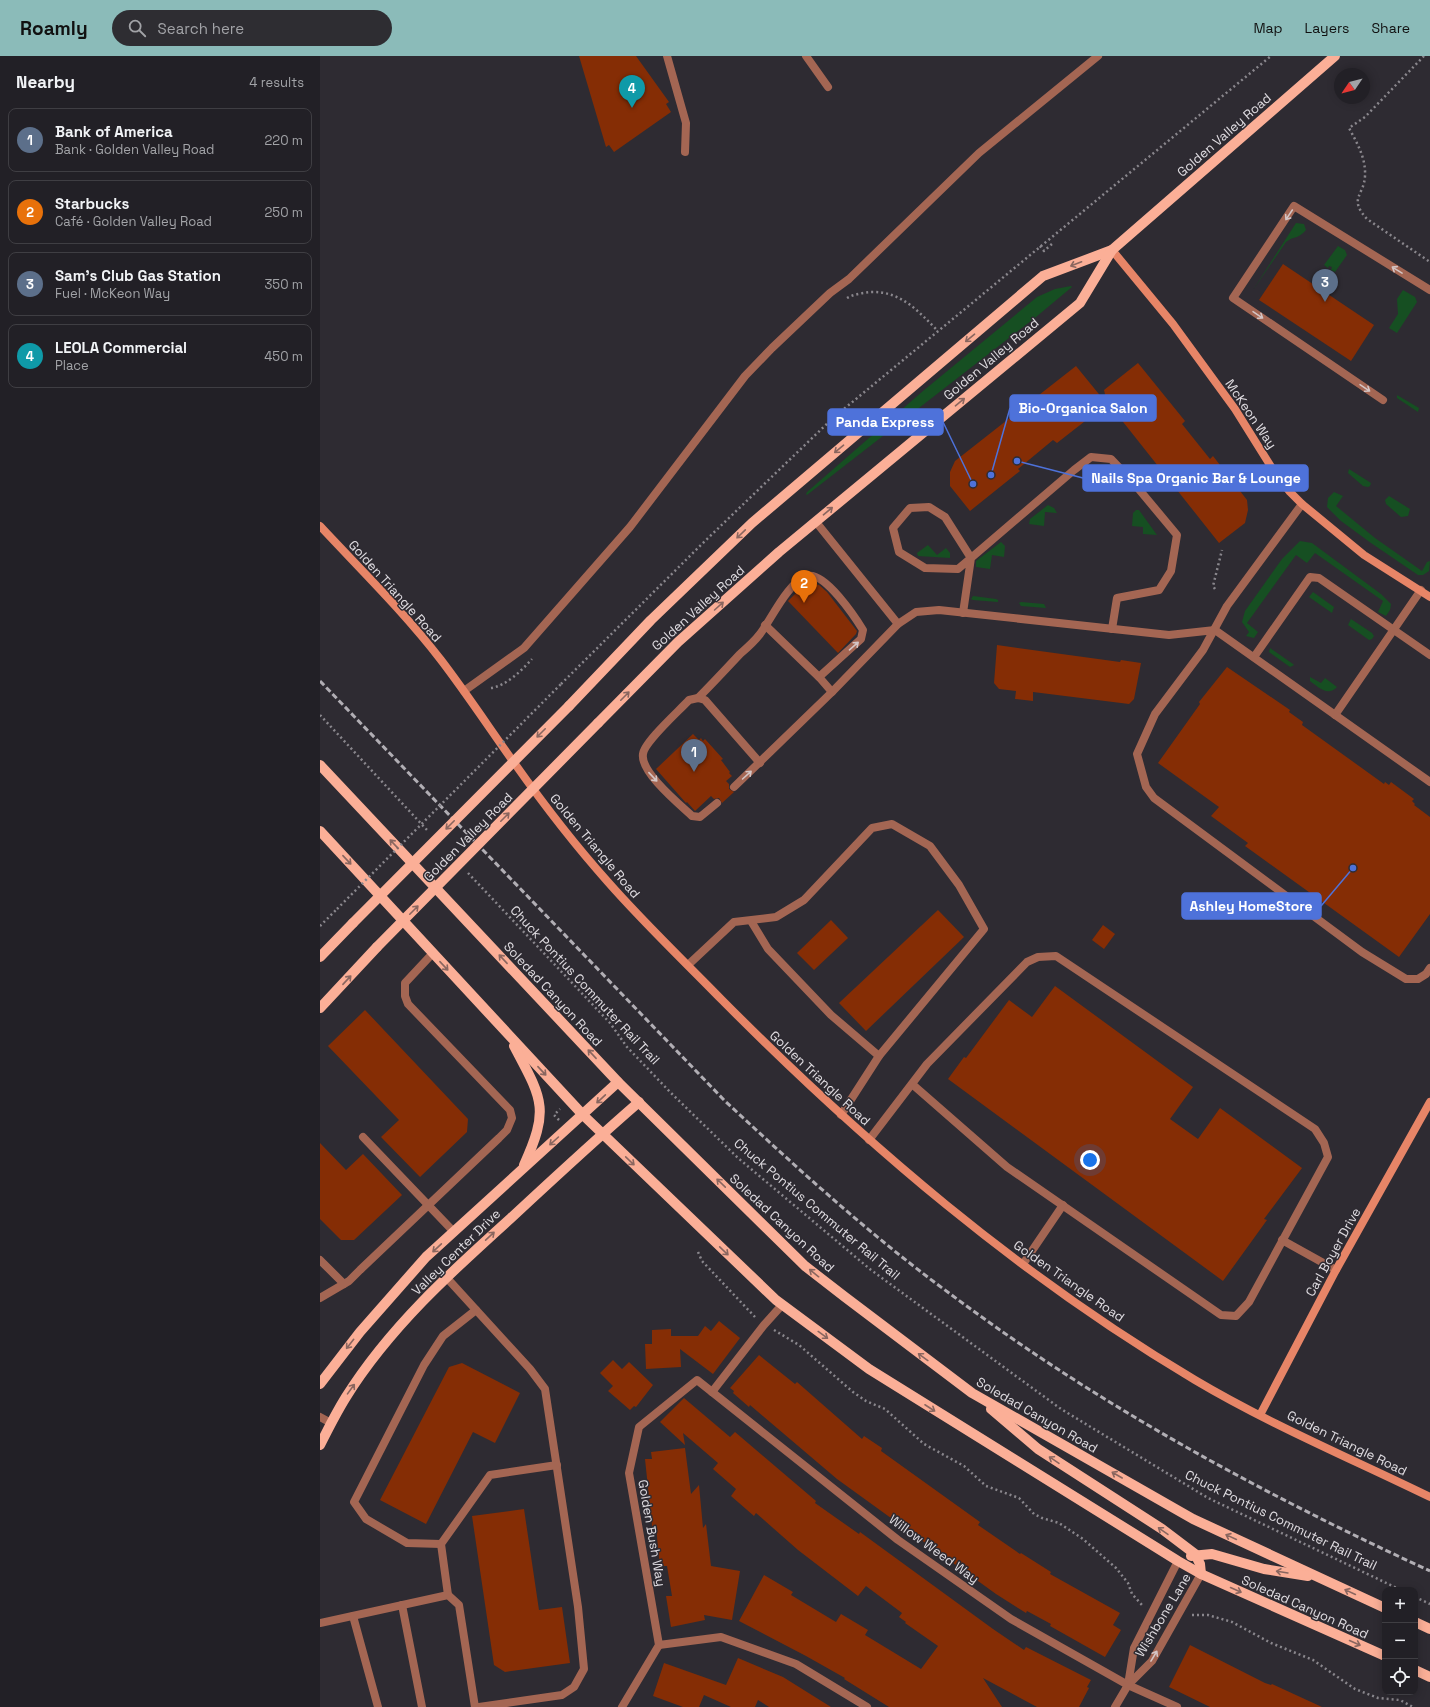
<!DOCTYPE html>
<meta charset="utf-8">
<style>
body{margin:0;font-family:"Space Grotesk",sans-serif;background:#2e2d32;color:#f1f3f6}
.controls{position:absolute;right:12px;bottom:12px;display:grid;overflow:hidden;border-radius:8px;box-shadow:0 2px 10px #0003}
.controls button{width:36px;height:36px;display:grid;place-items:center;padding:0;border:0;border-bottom:1px solid #3f3e43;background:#222026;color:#f1f3f6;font:20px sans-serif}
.compass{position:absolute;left:1014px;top:12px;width:36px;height:36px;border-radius:50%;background:#222026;box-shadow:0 2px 10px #0003;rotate:235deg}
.you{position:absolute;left:770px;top:1104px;width:14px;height:14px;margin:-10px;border:3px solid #fff;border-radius:50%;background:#1a73e8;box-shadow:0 0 0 6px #1a73e833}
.badge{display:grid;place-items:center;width:26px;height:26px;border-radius:50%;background:#8bbbb9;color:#fff;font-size:13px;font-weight:700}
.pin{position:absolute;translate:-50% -33px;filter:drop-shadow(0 1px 2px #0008)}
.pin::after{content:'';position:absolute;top:21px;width:14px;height:12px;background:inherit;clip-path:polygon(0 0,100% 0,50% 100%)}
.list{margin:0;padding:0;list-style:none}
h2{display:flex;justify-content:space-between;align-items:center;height:52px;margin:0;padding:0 16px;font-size:17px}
h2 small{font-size:13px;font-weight:400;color:#a2a3a7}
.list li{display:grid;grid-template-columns:26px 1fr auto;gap:12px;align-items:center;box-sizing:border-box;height:64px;margin:0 8px 8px;padding:0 8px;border:1px solid #3f3e43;border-radius:8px}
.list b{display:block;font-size:15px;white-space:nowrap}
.list p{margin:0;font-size:13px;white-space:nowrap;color:#a2a3a7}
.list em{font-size:13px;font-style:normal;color:#a2a3a7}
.icon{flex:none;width:22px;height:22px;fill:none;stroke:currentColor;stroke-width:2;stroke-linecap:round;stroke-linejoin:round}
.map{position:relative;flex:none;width:1110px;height:1651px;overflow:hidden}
header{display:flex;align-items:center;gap:24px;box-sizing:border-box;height:56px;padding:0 20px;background:#8bbbb9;color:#111}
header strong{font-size:19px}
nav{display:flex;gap:22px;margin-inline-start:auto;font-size:14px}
.search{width:280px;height:36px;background:#2e2d32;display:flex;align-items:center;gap:10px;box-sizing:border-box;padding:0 14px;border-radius:22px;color:#a2a3a7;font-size:15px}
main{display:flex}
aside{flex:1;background:#222026}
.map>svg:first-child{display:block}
.green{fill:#164f22}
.building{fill:#852d05}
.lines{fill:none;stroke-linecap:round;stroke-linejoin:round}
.path{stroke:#8a878d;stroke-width:2.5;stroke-dasharray:2 3;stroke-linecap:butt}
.lane{stroke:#a46653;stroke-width:8}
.street{stroke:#a46653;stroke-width:8}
.secondary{stroke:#e78567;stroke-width:8}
.primary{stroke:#fbaf97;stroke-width:10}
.rail{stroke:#b1aeb4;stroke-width:3;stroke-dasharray:6 3;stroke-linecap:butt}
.path-bridge{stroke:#8a878d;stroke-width:2.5;stroke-dasharray:2 3;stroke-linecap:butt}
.primary-bridge{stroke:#fbaf97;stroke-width:10}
.oneway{stroke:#d4c5c5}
.oneway2{stroke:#8a665f}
.labels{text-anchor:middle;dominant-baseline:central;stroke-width:3;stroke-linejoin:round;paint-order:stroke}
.street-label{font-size:13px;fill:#e0dde2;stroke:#2e2b32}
.leader{fill:none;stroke:#4e72da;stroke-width:1.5}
.callout-dot{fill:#4e72da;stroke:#2e2b32;stroke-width:1.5}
.callout{fill:#4e72da;stroke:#4e72da;stroke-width:1.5}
.callout-label{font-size:14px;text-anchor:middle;font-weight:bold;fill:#fff}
</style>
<header>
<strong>Roamly</strong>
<div class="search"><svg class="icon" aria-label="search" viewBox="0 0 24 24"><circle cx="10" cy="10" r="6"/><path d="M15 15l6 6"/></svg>Search here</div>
<nav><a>Map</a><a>Layers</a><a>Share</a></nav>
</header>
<main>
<aside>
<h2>Nearby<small>4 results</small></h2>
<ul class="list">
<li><span class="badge" style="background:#5c6f8a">1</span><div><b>Bank of America</b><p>Bank · Golden Valley Road</p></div><em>220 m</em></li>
<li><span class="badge" style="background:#e8710a">2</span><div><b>Starbucks</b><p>Café · Golden Valley Road</p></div><em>250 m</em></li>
<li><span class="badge" style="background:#5c6f8a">3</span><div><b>Sam's Club Gas Station</b><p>Fuel · McKeon Way</p></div><em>350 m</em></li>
<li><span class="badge" style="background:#0f9aa8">4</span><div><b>LEOLA Commercial</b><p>Place</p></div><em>450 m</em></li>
</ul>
</aside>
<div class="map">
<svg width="1110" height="1651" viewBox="0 0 1110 1651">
<rect width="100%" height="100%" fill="#2e2b32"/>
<!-- green -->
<g class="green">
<path d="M976,167L984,168L986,174C979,183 973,180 966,186L933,234Z"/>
<path d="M1018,190L1025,194L1027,199L1015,216L1011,214L1012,211L1009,210L1008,212L1004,209Z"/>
<path d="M751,230L752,231L716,261L487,439L486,438L487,436L603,335L717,241L735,233Z"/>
<path d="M1083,234L1095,241L1097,246L1077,277L1069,272L1078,258L1077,243Z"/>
<path d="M1077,339L1099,352L1098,356L1077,342Z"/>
<path d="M1029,413L1051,427L1050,430L1048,431L1043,430L1028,417Z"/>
<path d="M1014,436L1023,440L1016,450L1055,482L1102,515L1107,506L1110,505L1109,515L1103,519H1098L1051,487L1021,465L1007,451L1008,442Z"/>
<path d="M1069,440L1090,453L1088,460L1081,461L1066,448L1065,444Z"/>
<path d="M728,449L734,452L737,457L725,456L724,470L709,468L710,463Z"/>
<path d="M816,454H819L837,479L823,478V471L812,470L813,457Z"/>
<path d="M980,485L992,487L1061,538L1071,548L1070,554L1066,560L1058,556L1063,545L995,497L987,507L976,499L927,567L938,576L934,582L926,580L929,576L922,566L925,555L962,503Z"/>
<path d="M681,486L685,490L684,501L672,499L670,513L656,511V505Z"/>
<path d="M608,489L617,499L626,492L630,497V502L598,500L597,497Z"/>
<path d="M993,536L1014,551L1012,557L989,541Z"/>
<path d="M653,540L676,543L678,544V546L653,544L651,543Z"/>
<path d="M701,546L724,548L726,552L701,550L699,547Z"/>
<path d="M1031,563L1052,577L1054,580L1052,583L1049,584L1028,569Z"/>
<path d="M950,592L973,608L974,609L970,611L949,596Z"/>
<path d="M990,621L1001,627L1005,622L1017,631C1008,641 998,631 990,625Z"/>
</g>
<!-- building -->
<g class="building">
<path d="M259,0H316L349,46L346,48L351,56L294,96L289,89L286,91Z"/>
<path d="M963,208L1054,269L1031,305L939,244Z"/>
<path d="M818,307L865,365L862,368L890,403L893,400L927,444L928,454L925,467L899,487L796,357L790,359L784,334Z"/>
<path d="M756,310L787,348L737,387L733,384L698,413L700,415L650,455L630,430V416L635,405Z"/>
<path d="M489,526L499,529L507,536L537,575L536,578L518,597L468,545L485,528Z"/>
<path d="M677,589L800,606L801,604L821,607L814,643L809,648L713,636V645L695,643L696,635L679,633L674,627Z"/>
<path d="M907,611L970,654L969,656L983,666L982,669L1064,728L1065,726L1069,729L1071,726L1094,743L1092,745L1095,748L1094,749L1110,761V858L1079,901L925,790L928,787L891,760L899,751L838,707L880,648L879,646Z"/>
<path d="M373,678L379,684L381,682L383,685L385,683L403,703L401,704L410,716L409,717L412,720L406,725L409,728V733L414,736L402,747L399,742L394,743L391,740L375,755L367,746L366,747L336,713Z"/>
<path d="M618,854L644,881L546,975L519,947Z"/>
<path d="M511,864L528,882L494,914L477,897Z"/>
<path d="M783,869L795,878L784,893L772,884Z"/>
<path d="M735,930L873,1031L850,1063L878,1083L900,1052L982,1112L944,1163L947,1164L903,1225L628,1023L644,1001L646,1002L689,944L712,961Z"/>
<path d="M45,954L148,1063L147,1076L100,1121L61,1081L79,1064L8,990Z"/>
<path d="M0,1087L26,1114L43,1098L82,1139L34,1184H21L0,1163Z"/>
<path d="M399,1265L420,1282L393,1318L360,1293L361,1311L326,1313L325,1288H332V1274L351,1273V1280H378L385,1270L391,1275Z"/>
<path d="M439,1299L475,1328L477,1326L542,1383L544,1380L562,1392L561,1395L660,1466L658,1469L700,1498L701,1497L731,1516L730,1518L800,1557L793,1569L801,1574L785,1601L730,1570L731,1568L707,1555L706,1557L676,1538L517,1423L430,1349L429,1351L413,1337L414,1335L410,1332Z"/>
<path d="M293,1304L302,1313L309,1306L333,1329L316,1351L314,1350L310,1354L288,1335L293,1330L280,1317Z"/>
<path d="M142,1307L200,1337L175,1387L153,1376L106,1468L60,1444L129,1311Z"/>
<path d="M364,1342L410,1381L415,1376L496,1445L495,1447L539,1478L540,1476L673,1573L704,1594L706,1591L771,1624L767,1631L769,1632L759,1651H717L663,1622L682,1651H569L524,1623L525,1622L486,1600L419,1565L444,1519L473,1536L471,1539L516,1566L521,1558L548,1574L545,1579L601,1613L618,1590L585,1567L586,1566L579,1561L582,1557L546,1530L538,1540L478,1494L436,1457L434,1460L411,1440L416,1433L393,1413L398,1407L363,1377L365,1389L340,1366Z"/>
<path d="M365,1392L371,1438L379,1429L383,1472L386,1468L391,1510L420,1515L412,1564L384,1559L385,1564L351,1571L346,1540H352L347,1510H341L339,1502L336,1470H332L325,1403H332L331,1396Z"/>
<path d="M204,1453L219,1554L242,1551L250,1607L185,1616L174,1609L152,1460Z"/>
<path d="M870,1589L945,1627L951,1629L952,1628L1002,1651H890L849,1631Z"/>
<path d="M418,1602L463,1621L511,1651H449L438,1644L435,1651H411L384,1639L379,1651H363L333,1640L344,1607L406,1629Z"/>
</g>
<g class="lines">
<!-- path -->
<g class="path">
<path d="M1104,0L1045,61L1029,72C1037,87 1046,102 1045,120C1044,140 1028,142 1047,163L1110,206"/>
<path d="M720,190L724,195L733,187"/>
<path d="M527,242C534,238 543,237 551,236C581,235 598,255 618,275"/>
<path d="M895,533L893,530L902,494"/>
<path d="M241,628L385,485L513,362L951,0"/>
<path d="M171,632C186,630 201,615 212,603"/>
<path d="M0,659L107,774"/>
<path d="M148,817L290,967L307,991L351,1037L418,1102L551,1214L741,1353L888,1442L1081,1534"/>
<path d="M0,870L17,853"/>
<path d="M239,1064L234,1059L240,1053"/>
<path d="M378,1196L382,1205L435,1261"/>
<path d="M454,1274L479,1289L533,1336L546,1345L565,1353L604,1388L644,1410L666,1430L699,1442L714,1458L722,1462L739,1467L763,1483L796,1512L808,1527L812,1538L822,1549"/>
<path d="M1095,1541L1110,1548"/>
<path d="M872,1559H888L912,1566L951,1587L993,1604L1035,1633L1058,1642L1080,1644L1093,1651"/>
</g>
<!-- lane -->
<g class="lane">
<path d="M347,0L366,67L365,96"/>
<path d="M486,0L508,31"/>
<path d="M1063,344L913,242L974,150L1110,234"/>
<path d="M982,448L907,550L883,594L835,658L817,698L826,731L834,742L1042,896L1086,923H1098L1106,918L1110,912"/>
<path d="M496,466L578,568"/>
<path d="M643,557L651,502L638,513L605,512L579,496L573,472L590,452L609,451L625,461L651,502L754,414L771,401L791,403L812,425L857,479L851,515L839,534L797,542L792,573"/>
<path d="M445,569L499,621"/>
<path d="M934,601L990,521L999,522L1110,599"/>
<path d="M144,635L204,592L310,471L425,320L452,292L510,237L529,223L659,97L778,0"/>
<path d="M378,642C392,628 406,613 420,598C427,592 434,586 440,578C451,564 468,525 488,520C505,516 535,561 543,574L541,583L499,621L512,636"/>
<path d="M1015,659L1101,534"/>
<path d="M414,731L512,636L578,568L596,556L619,554L849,579L895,574L1110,726"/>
<path d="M397,747L380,761L372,760C359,748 320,716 323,698C324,686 359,655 369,644L378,642L385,644L440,707"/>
<path d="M431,865L448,893L511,959L559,1000"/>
<path d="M368,909L414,866L456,861L484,844L552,772L572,768L610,790L639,829L664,873L559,1000L521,1059"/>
<path d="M43,1081L134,1176"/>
<path d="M549,1084L607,1008L707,906L718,901L736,900L995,1073L1004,1087L1008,1101L929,1246L916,1260L901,1259L687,1111L592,1028"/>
<path d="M962,1184L1016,1214"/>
<path d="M0,1204L24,1228"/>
<path d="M703,1208L743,1149"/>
<path d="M126,1221L210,1313L225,1333L258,1551L264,1613L254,1631L242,1639L159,1651"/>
<path d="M0,1242L29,1225L40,1214L179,1082L187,1074L192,1062L190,1054L88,948L85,940V927L113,897"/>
<path d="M392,1336L444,1269L462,1249"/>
<path d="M0,1361L11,1367"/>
<path d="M121,1488L87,1487L46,1463L34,1446L104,1309L123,1280L156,1254"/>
<path d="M128,1539L121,1488L170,1419L237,1409"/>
<path d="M82,1549L102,1651"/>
<path d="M33,1560L58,1651"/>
<path d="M0,1567L128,1539L139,1549L155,1651"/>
<path d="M808,1629L814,1592L858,1505"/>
<path d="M302,1651L339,1589L309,1417L319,1371L377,1324L578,1484L691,1563L808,1629L857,1651"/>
<path d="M795,1651L808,1629L832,1605L881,1518"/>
</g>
<!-- street -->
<path class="street" d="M339,1589L401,1581L476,1608L547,1651"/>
<!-- secondary -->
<g class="secondary">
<path d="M792,194L853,268L915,353L955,417L970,436L982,448L1044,499L1110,541"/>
<path d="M0,470C41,514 84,556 121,604C147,638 170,673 195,708C224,749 254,788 288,826C324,867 364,905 402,944C545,1088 700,1220 875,1324C949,1368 1032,1403 1110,1441"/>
<path d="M940,1359L1016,1214L1110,1046"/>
</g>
<!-- primary -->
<g class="primary">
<path d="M249,650L331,564L432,467L723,220L792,194"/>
<path d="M278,667L358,586L459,496L760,247L792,194L1015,0"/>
<path d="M0,709L298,1026L485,1210L525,1241L652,1337L873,1463L1065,1552"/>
<path d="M0,775L263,1059L456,1244L549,1313L858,1505L881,1518L1065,1600"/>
<path d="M0,901L33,867"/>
<path d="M0,952L57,891"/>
<path d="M194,990C222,1043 230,1052 204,1109"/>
<path d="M0,1328L40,1276L106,1201L298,1026"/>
<path d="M671,1353L718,1393L842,1473L875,1498L880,1508L881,1518"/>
<path d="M0,1389C8,1373 16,1357 26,1341C69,1272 131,1216 191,1162C233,1123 275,1084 319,1046"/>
<path d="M871,1500L892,1498L944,1513L988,1520"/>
<path d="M1095,1566L1110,1573"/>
<path d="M1095,1614L1110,1621"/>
</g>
<!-- rail -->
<path class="rail" d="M0,625L405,1045C477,1112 550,1179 629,1237C778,1349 941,1437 1110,1515"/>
<!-- path-bridge -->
<path class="path-bridge" d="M17,853L241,628"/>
<!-- primary-bridge -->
<g class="primary-bridge">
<path d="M33,867L249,650"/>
<path d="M57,891L278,667"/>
</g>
</g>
<!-- one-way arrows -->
<defs><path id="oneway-shaft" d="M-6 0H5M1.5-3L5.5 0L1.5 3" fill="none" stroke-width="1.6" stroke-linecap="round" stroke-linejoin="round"/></defs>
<g class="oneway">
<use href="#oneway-shaft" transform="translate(969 159) rotate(124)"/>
<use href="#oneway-shaft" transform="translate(1077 214) rotate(-148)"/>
<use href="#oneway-shaft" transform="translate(938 259) rotate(34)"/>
<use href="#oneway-shaft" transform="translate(1045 332) rotate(34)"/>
<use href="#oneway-shaft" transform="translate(534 590) rotate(-41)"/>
<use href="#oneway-shaft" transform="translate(427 719) rotate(-42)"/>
<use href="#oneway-shaft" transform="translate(333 721) rotate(47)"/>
<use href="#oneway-shaft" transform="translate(834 1600) rotate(-59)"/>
</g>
<g class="oneway2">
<use href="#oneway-shaft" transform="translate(756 208) rotate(159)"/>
<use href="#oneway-shaft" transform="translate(650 282) rotate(140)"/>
<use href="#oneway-shaft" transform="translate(640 346) rotate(-40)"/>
<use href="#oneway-shaft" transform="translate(519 393) rotate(140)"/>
<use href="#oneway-shaft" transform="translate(508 455) rotate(-40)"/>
<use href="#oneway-shaft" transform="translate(421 478) rotate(136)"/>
<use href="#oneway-shaft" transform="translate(399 550) rotate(-42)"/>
<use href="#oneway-shaft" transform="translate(305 640) rotate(-45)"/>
<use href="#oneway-shaft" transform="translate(221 677) rotate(135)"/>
<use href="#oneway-shaft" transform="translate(185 761) rotate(-45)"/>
<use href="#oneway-shaft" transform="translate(130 769) rotate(135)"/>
<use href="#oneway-shaft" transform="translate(74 788) rotate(-133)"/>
<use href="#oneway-shaft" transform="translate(27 804) rotate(47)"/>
<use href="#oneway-shaft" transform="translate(94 854) rotate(-45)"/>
<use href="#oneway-shaft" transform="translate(183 903) rotate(-133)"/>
<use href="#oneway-shaft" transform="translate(124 910) rotate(47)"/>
<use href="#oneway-shaft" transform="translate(27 924) rotate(-47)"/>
<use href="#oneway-shaft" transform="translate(272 998) rotate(-133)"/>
<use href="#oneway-shaft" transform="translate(222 1015) rotate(47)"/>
<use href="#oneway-shaft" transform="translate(281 1043) rotate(137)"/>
<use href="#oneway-shaft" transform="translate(234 1085) rotate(138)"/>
<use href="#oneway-shaft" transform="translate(310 1105) rotate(44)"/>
<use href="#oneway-shaft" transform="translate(401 1127) rotate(-136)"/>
<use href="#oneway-shaft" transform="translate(170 1180) rotate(-43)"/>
<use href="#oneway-shaft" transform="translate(117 1192) rotate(137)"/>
<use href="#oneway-shaft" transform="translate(404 1195) rotate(44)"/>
<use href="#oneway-shaft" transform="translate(494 1217) rotate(-141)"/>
<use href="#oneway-shaft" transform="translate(503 1279) rotate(36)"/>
<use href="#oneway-shaft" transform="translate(30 1288) rotate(128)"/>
<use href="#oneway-shaft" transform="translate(603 1301) rotate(-144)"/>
<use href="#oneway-shaft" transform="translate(31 1333) rotate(-54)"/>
<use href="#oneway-shaft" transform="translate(610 1352) rotate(33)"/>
<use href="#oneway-shaft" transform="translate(734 1404) rotate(-146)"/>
<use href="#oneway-shaft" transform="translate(797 1419) rotate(-150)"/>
<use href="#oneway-shaft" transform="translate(843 1475) rotate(-145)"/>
<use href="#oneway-shaft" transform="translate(911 1481) rotate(-155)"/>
<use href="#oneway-shaft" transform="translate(962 1516) rotate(-171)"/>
<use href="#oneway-shaft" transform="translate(916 1534) rotate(24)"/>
<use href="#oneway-shaft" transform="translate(1030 1536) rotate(-155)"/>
<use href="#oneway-shaft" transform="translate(1035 1587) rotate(24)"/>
</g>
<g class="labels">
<!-- street labels -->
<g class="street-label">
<text transform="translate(904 79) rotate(-41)">Golden Valley Road</text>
<text transform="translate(671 303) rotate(-40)">Golden Valley Road</text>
<text transform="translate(931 358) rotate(56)">McKeon Way</text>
<text transform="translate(75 535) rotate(48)">Golden Triangle Road</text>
<text transform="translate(378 552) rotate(-42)">Golden Valley Road</text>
<text transform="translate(148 781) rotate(-45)">Golden Valley Road</text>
<text transform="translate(275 790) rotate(50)">Golden Triangle Road</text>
<text transform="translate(265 929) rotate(47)">Chuck Pontius Commuter Rail Trail</text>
<text transform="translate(233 938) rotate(47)">Soledad Canyon Road</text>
<text transform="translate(500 1022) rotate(43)">Golden Triangle Road</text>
<text transform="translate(497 1153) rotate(40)">Chuck Pontius Commuter Rail Trail</text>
<text transform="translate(462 1167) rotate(43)">Soledad Canyon Road</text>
<text transform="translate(136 1196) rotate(-44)">Valley Center Drive</text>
<text transform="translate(1013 1196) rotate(-61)">Carl Boyer Drive</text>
<text transform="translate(749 1225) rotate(35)">Golden Triangle Road</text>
<text transform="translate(717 1359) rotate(30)">Soledad Canyon Road</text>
<text transform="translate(1027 1387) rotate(26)">Golden Triangle Road</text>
<text transform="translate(961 1464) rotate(26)">Chuck Pontius Commuter Rail Trail</text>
<text transform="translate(332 1477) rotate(80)">Golden Bush Way</text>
<text transform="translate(614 1493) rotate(36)">Willow Weed Way</text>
<text transform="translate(985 1551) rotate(24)">Soledad Canyon Road</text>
<text transform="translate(843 1559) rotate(-59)">Wishbone Lane</text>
</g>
</g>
<!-- callouts -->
<path class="leader" d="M671 419L690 352M653 428L623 366M697 405L763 422M1033 812L1001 850"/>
<g class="callout-dot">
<circle cx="671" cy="419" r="4"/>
<circle cx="653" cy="428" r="4"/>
<circle cx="697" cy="405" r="4"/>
<circle cx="1033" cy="812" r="4"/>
</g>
<g class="callout">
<rect x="690" y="339" width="146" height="26" rx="4"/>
<rect x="508" y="353" width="115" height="26" rx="4"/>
<rect x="763" y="409" width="225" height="26" rx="4"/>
<rect x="862" y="837" width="139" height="26" rx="4"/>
</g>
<g class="callout-label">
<text x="763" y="357">Bio-Organica Salon</text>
<text x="565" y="371">Panda Express</text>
<text x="876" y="427">Nails Spa Organic Bar &amp; Lounge</text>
<text x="931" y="855">Ashley HomeStore</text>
</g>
</svg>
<div class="controls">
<button>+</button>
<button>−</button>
<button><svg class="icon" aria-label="locate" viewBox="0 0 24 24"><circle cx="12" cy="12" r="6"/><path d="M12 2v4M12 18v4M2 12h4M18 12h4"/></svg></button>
</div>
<svg class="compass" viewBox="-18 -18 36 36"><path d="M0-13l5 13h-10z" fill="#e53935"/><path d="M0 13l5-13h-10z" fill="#a2a3a7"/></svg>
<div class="you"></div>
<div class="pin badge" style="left:374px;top:716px;background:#5c6f8a">1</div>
<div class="pin badge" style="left:484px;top:547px;background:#e8710a">2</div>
<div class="pin badge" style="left:1005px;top:246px;background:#5c6f8a">3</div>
<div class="pin badge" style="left:312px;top:52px;background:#0f9aa8">4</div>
</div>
</main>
